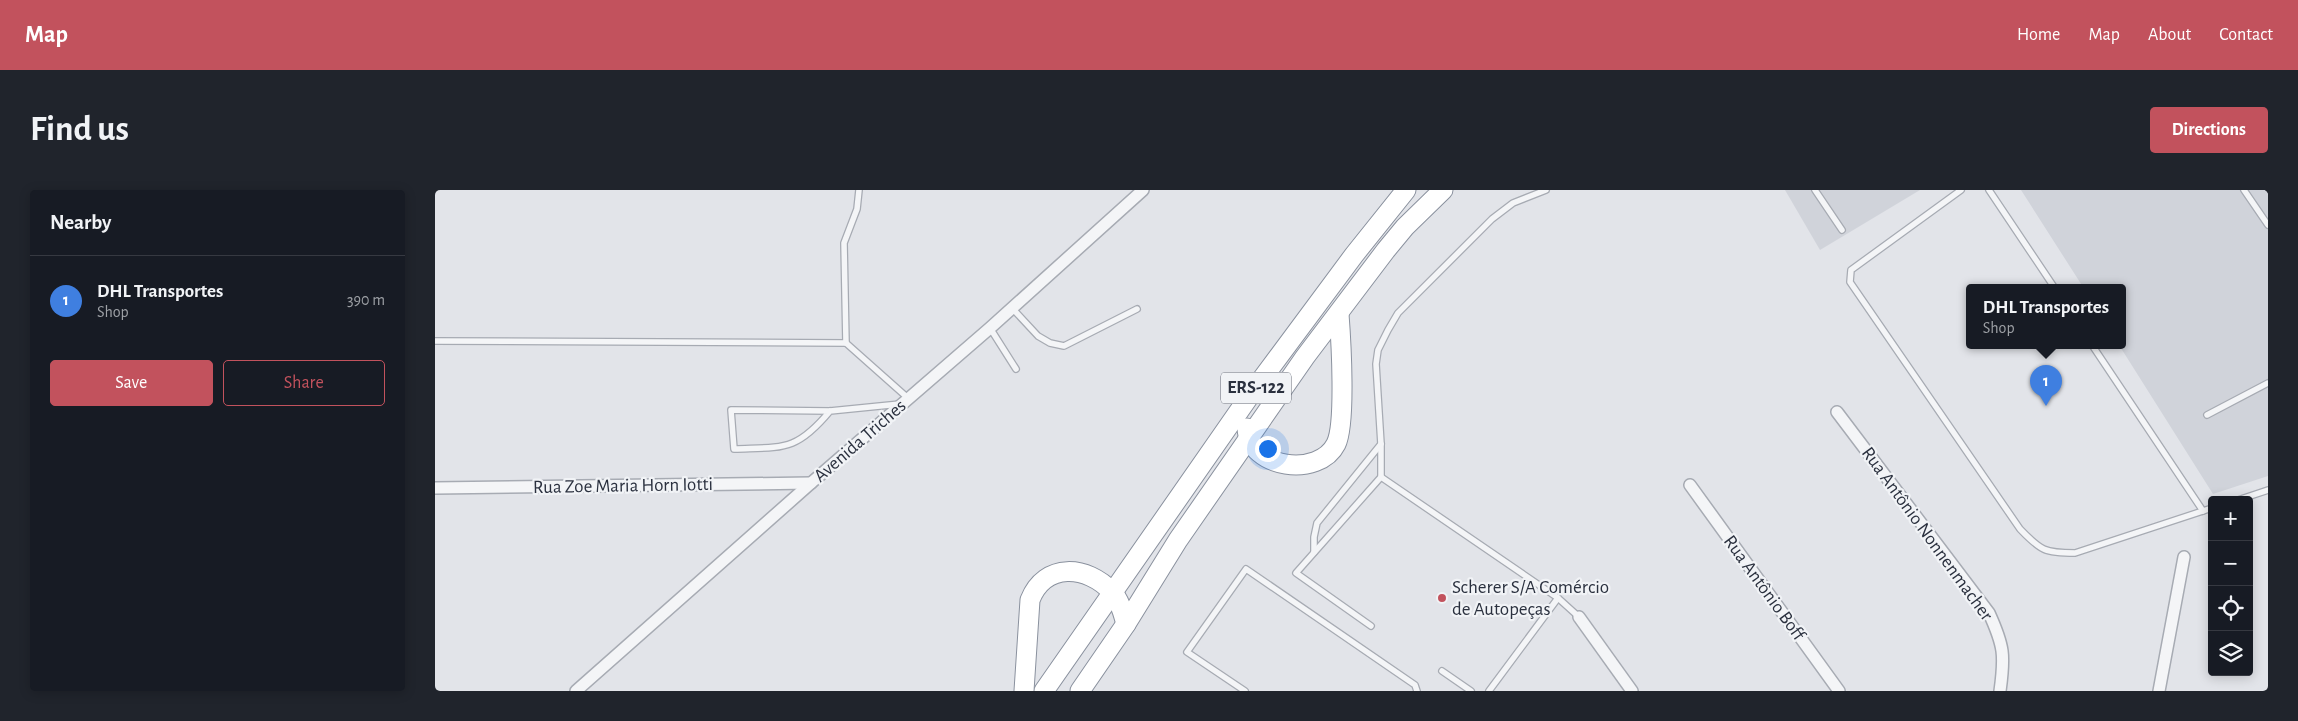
<!DOCTYPE html>
<meta charset="utf-8">
<style>
body{margin:0;font-family:"Alegreya Sans",sans-serif;background:#20242c;color:#f1f3f6}
.controls{position:absolute;right:15px;bottom:15px;display:grid;overflow:hidden;border-radius:5px;box-shadow:0 2px 12px #0003}
.controls button{width:45px;height:45px;display:grid;place-items:center;padding:0;border:0;border-bottom:1px solid #363941;background:#171b24;color:#f1f3f6;font:25px sans-serif}
.you{position:absolute;left:832px;top:258px;width:18px;height:18px;margin:-12px;border:4px solid #fff;border-radius:50%;background:#1a73e8;box-shadow:0 0 0 8px #1a73e833}
.badge{display:grid;place-items:center;width:32px;height:32px;border-radius:50%;background:#c2525d;color:#fff;font-size:16px;font-weight:700}
.pin{position:absolute;translate:-50% -41px;filter:drop-shadow(0 1px 2px #0008)}
.pin::after{content:'';position:absolute;top:26px;width:18px;height:15px;background:inherit;clip-path:polygon(0 0,100% 0,50% 100%)}
.popup{position:absolute;left:1531px;top:94px;width:160px;height:65px;box-sizing:border-box;display:grid;place-content:center;border-radius:5px;background:#171b24;filter:drop-shadow(0 1px 4px #0005);font-size:16px;white-space:nowrap;color:#9ea1a6}
.popup b{font-size:19px;color:#f1f3f6}
.popup::after{content:'';position:absolute;left:50%;top:100%;margin-left:-10px;border:10px solid transparent;border-top-color:#171b24}
.list{margin:0;padding:0;list-style:none}
h2{display:flex;justify-content:space-between;align-items:center;height:65px;margin:0;padding:0 20px;font-size:21px}
h2 small{font-size:16px;font-weight:400;color:#9ea1a6}
.list li{display:grid;grid-template-columns:32px 1fr auto;gap:15px;align-items:center;box-sizing:border-box;height:90px;padding:0 20px;border-top:1px solid #363941}
.list b{display:block;font-size:19px;white-space:nowrap}
.list p{margin:0;font-size:16px;white-space:nowrap;color:#9ea1a6}
.list em{font-size:16px;font-style:normal;color:#9ea1a6}
.actions{display:flex;gap:10px;padding:15px 20px}
.actions a{flex:1;padding:11px 0;border:1px solid #c2525d;border-radius:5px;text-align:center;font-size:18px;color:#c2525d}
.actions .main{background:#c2525d;color:#fff}
.icon{flex:none;width:28px;height:28px;fill:none;stroke:currentColor;stroke-width:2;stroke-linecap:round;stroke-linejoin:round}
.map{position:relative;flex:none;width:1833px;height:501px;overflow:hidden;border-radius:5px}
header{display:flex;align-items:center;gap:30px;box-sizing:border-box;height:70px;padding:0 25px;background:#c2525d;color:#fff}
header strong{font-size:24px}
nav{display:flex;gap:28px;margin-inline-start:auto;font-size:18px}
.intro{display:flex;align-items:center;justify-content:space-between;box-sizing:border-box;height:120px;padding:0 30px}
h1{margin:0;font-size:35px}
.button{padding:12px 22px;border-radius:5px;background:#c2525d;color:#fff;font-size:18px;font-weight:700}
main{display:flex;gap:30px;padding:0 30px}
aside{flex:1;background:#171b24;border-radius:5px;box-shadow:0 2px 12px #0003}
.map>svg:first-child{display:block}
.built{fill:#d0d3da}
.lines{fill:none;stroke-linecap:round;stroke-linejoin:round}
.service-casing{stroke:#a7abb3;stroke-width:8}
.minor-casing{stroke:#a7abb3;stroke-width:14}
.trunk-casing{stroke:#8a919e;stroke-width:21}
.service{stroke:#f4f5f7;stroke-width:5.5}
.minor{stroke:#f4f5f7;stroke-width:11}
.trunk{stroke:#fff;stroke-width:19}
.poi-dot{fill:#c2525d;stroke:#f1f3f6;stroke-width:2}
.labels{text-anchor:middle;dominant-baseline:central;stroke-width:4.5;stroke-linejoin:round;paint-order:stroke}
.shield{fill:#f1f3f6;stroke:#666b76;stroke-width:1}
.shield-label{font-size:18px;font-weight:bold;fill:#2b313f}
.street-label{font-size:19px;fill:#2b313f;stroke:#f1f3f6}
.poi-label{font-size:19px;fill:#2b313f;stroke:#f1f3f6;text-anchor:start}
</style>
<header>
<strong>Map</strong>
<nav><a>Home</a><a>Map</a><a>About</a><a>Contact</a></nav>
</header>
<div class="intro"><h1>Find us</h1><a class="button">Directions</a></div>
<main>
<aside>
<h2>Nearby<small></small></h2>
<ul class="list">
<li><span class="badge" style="background:#3f7fe0">1</span><div><b>DHL Transportes</b><p>Shop</p></div><em>390 m</em></li>
</ul>
<div class="actions"><a class="main">Save</a><a>Share</a></div>
</aside>
<div class="map">
<svg width="1833" height="501" viewBox="0 0 1833 501">
<rect width="100%" height="100%" fill="#e2e4e9"/>
<!-- built -->
<g class="built">
<path d="M1350,0H1485L1385,60Z"/>
<path d="M1586,0H1830L1833,4V286L1778,304L1684,155H1687V97H1648Z"/>
</g>
<g class="lines">
<!-- service casing -->
<g class="service-casing">
<g id="service">
<path d="M1380,0L1407,40"/>
<path d="M1526,0L1416,80L1415,92L1585,339C1606,361 1610,363 1640,363L1777,318"/>
<path d="M1554,0L1619,97"/>
<path d="M1809,0L1833,35"/>
<path d="M577,118L603,146L615,153L629,156L702,119"/>
<path d="M555,138L581,179"/>
<path d="M0,151L411,153L474,209"/>
<path d="M411,153L409,53L422,19L424,0"/>
<path d="M1657,155L1768,321"/>
<path d="M395,221C361,262 348,257 299,259L296,220L395,221L465,214"/>
<path d="M1772,225L1833,193"/>
<path d="M946,287L1123,408L1144,427"/>
<path d="M1803,310L1833,300"/>
<path d="M879,362V347L882,333L946,254"/>
<path d="M936,436L861,383L946,287V254L941,174L943,160L953,140L963,123L1057,29L1078,13L1111,0"/>
<path d="M1007,481L1036,501"/>
<path d="M810,501L752,462L811,379L980,495L982,501"/>
<path d="M1054,501L1123,408"/>
</g>
</g>
<!-- minor casing -->
<g class="minor-casing">
<g id="minor">
<path d="M1402,222L1554,423C1569,456 1570,465 1565,501"/>
<path d="M1255,295L1404,501"/>
<path d="M0,298L376,293"/>
<path d="M1144,427L1197,501"/>
<path d="M141,501L376,293L555,138L708,0"/>
<path d="M1724,501L1749,367"/>
</g>
</g>
<!-- trunk casing -->
<g class="trunk-casing">
<g id="trunk">
<path d="M812,238C814,279 884,288 901,254C911,234 906,150 904,124"/>
<path d="M589,501L595,410C610,372 652,375 677,402C685,410 688,423 691,434"/>
<path d="M609,501L818,201L919,65L971,0"/>
<path d="M645,501L691,434L743,350L870,167L951,60L970,37L1008,0"/>
</g>
</g>
<!-- service -->
<use href="#service" class="service"/>
<!-- minor -->
<use href="#minor" class="minor"/>
<!-- trunk -->
<use href="#trunk" class="trunk"/>
</g>
<!-- markers -->
<circle class="poi-dot" cx="1007" cy="408" r="5"/>
<g class="labels">
<!-- shield labels -->
<rect class="shield" x="786" y="182.5" width="70" height="31" rx="4"/>
<g class="shield-label">
<text x="821" y="198">ERS-122</text>
</g>
<!-- street labels -->
<g class="street-label">
<text transform="translate(425 251) rotate(-41)">Avenida Triches</text>
<text transform="translate(188 296) rotate(-1)">Rua Zoe Maria Horn Iotti</text>
<text transform="translate(1492 344) rotate(54)">Rua Antônio Nonnenmacher</text>
<text transform="translate(1329 398) rotate(54)">Rua Antônio Boff</text>
</g>
<!-- poi labels -->
<g class="poi-label">
<text x="1017" y="397">Scherer S/A Comércio<tspan x="1017" dy="22">de Autopeças</tspan></text>
</g>
</g>
</svg>
<div class="controls">
<button>+</button>
<button>−</button>
<button><svg class="icon" aria-label="locate" viewBox="0 0 24 24"><circle cx="12" cy="12" r="6"/><path d="M12 2v4M12 18v4M2 12h4M18 12h4"/></svg></button>
<button><svg class="icon" aria-label="layers" viewBox="0 0 24 24"><path d="M12 4l9 5-9 5-9-5zM3 14l9 5 9-5"/></svg></button>
</div>
<div class="you"></div>
<div class="pin badge" style="left:1611px;top:216px;background:#3f7fe0">1</div>
<div class="popup"><b>DHL Transportes</b>Shop</div>
</div>
</main>
